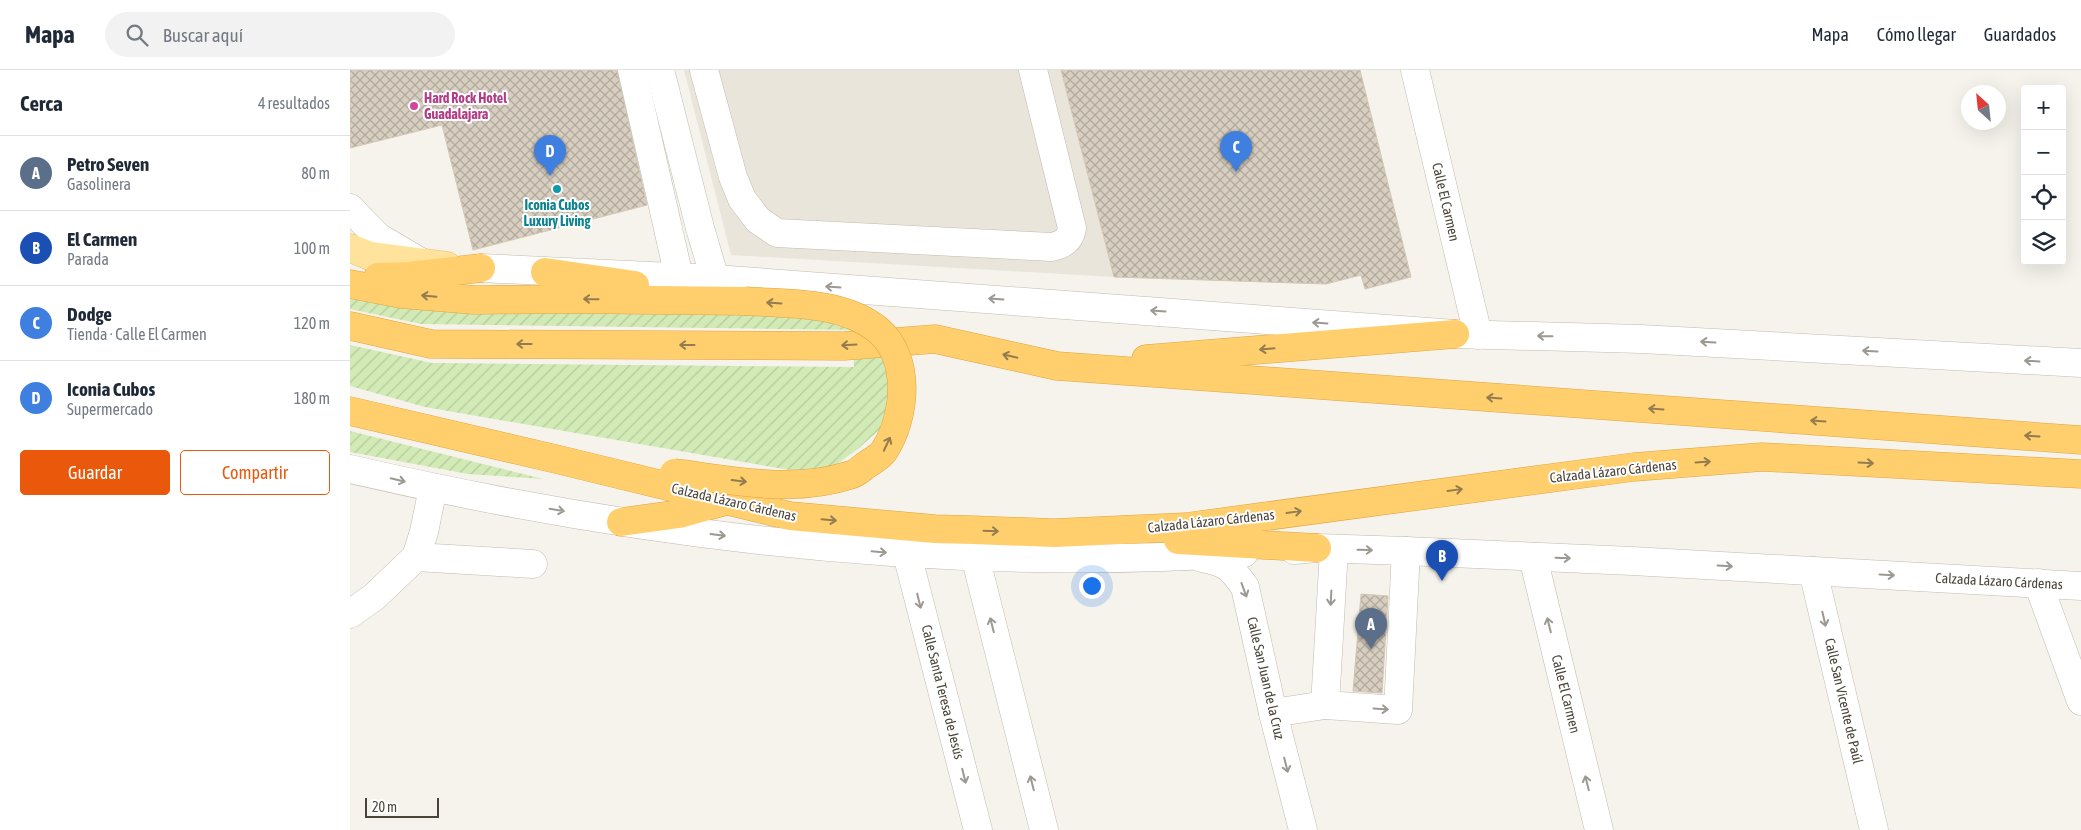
<!DOCTYPE html>
<html lang="es">
<meta charset="utf-8">
<style>
body{margin:0;font-family:"Asap Condensed",sans-serif;background:#f2f2f3;color:#1f2937}
.controls{position:absolute;right:15px;top:15px;display:grid;overflow:hidden;border-radius:5px;box-shadow:0 5px 20px #0002}
.controls button{width:45px;height:45px;display:grid;place-items:center;padding:0;border:0;border-bottom:1px solid #e0e1e3;background:#fff;color:#1f2937;font:25px sans-serif}
.compass{position:absolute;left:1611px;top:15px;width:45px;height:45px;border-radius:50%;background:#fff;box-shadow:0 5px 20px #0002;rotate:333deg}
.scale{position:absolute;left:15px;bottom:12px;width:74px;box-sizing:border-box;padding-left:5px;border:2px solid #4b4439;border-top:0;font-size:14px;line-height:18px;white-space:nowrap;color:#4b4439;-webkit-text-stroke:4px #fff;paint-order:stroke}
.you{position:absolute;left:741px;top:515px;width:18px;height:18px;margin:-12px;border:4px solid #fff;border-radius:50%;background:#1a73e8;box-shadow:0 0 0 8px #1a73e833}
.badge{display:grid;place-items:center;width:32px;height:32px;border-radius:50%;background:#ea580c;color:#fff;font-size:16px;font-weight:700}
.pin{position:absolute;translate:-50% -41px;filter:drop-shadow(0 1px 2px #0008)}
.pin::after{content:'';position:absolute;top:26px;width:18px;height:15px;background:inherit;clip-path:polygon(0 0,100% 0,50% 100%)}
.list{margin:0;padding:0;list-style:none}
h2{display:flex;justify-content:space-between;align-items:center;height:65px;margin:0;padding:0 20px;font-size:21px}
h2 small{font-size:16px;font-weight:400;color:#747a83}
.list li{display:grid;grid-template-columns:32px 1fr auto;gap:15px;align-items:center;box-sizing:border-box;height:75px;padding:0 20px;border-top:1px solid #e0e1e3}
.list b{display:block;font-size:19px;white-space:nowrap}
.list p{margin:0;font-size:16px;white-space:nowrap;color:#747a83}
.list em{font-size:16px;font-style:normal;color:#747a83}
.actions{display:flex;gap:10px;padding:15px 20px}
.actions a{flex:1;padding:11px 0;border:1px solid #ea580c;border-radius:5px;text-align:center;font-size:18px;color:#ea580c}
.actions .main{background:#ea580c;color:#fff}
.icon{flex:none;width:28px;height:28px;fill:none;stroke:currentColor;stroke-width:2;stroke-linecap:round;stroke-linejoin:round}
.map{position:relative;flex:none;width:1731px;height:760px;overflow:hidden}
header{display:flex;align-items:center;gap:30px;box-sizing:border-box;height:70px;padding:0 25px;background:#fff;border-bottom:1px solid #e0e1e3}
header strong{font-size:24px}
nav{display:flex;gap:28px;margin-inline-start:auto;font-size:18px}
.search{width:350px;height:45px;background:#f2f2f3;display:flex;align-items:center;gap:12px;box-sizing:border-box;padding:0 18px;border-radius:28px;color:#747a83;font-size:19px}
main{display:flex}
aside{flex:1;background:#fff}
.map>svg:first-child{display:block}
.residential{fill:#eae5da}
.garden{fill:url(#garden-furrows)}
.building{fill:url(#building-cross-hatch);stroke:#d3c7b4}
.lines{fill:none;stroke-linecap:round;stroke-linejoin:round}
.minor-casing{stroke:#c2bbae;stroke-width:29}
.major-casing{stroke:#e6c16a;stroke-width:29}
.highway-casing{stroke:#e0a43c;stroke-width:29}
.minor{stroke:#fff;stroke-width:28}
.major{stroke:#ffe39c;stroke-width:28}
.highway{stroke:#ffcf6e;stroke-width:28}
.highway-bridge-casing{stroke:#e0a43c;stroke-width:29;stroke-linecap:butt}
.highway-bridge{stroke:#ffcf6e;stroke-width:28}
.oneway{stroke:#9c9892}
.oneway2{stroke:#937c4e}
.hotel-dot{fill:#d1479c;stroke:#fff;stroke-width:2}
.culture-dot{fill:#0f9aa8;stroke:#fff;stroke-width:2}
.labels{text-anchor:middle;dominant-baseline:central;stroke-width:4;stroke-linejoin:round;paint-order:stroke}
.hotel-label{font-size:14px;font-weight:bold;fill:#b23c85;stroke:#fff;text-anchor:start}
.street-label{font-size:14px;fill:#4b4439;stroke:#fff}
.culture-label{font-size:14px;font-weight:bold;fill:#0d838f;stroke:#fff}
</style>
<header>
<strong>Mapa</strong>
<div class="search"><svg class="icon" aria-label="search" viewBox="0 0 24 24"><circle cx="10" cy="10" r="6"/><path d="M15 15l6 6"/></svg>Buscar aquí</div>
<nav><a>Mapa</a><a>Cómo llegar</a><a>Guardados</a></nav>
</header>
<main>
<aside>
<h2>Cerca<small>4 resultados</small></h2>
<ul class="list">
<li><span class="badge" style="background:#5c6f8a">A</span><div><b>Petro Seven</b><p>Gasolinera</p></div><em>80 m</em></li>
<li><span class="badge" style="background:#1a4fb4">B</span><div><b>El Carmen</b><p>Parada</p></div><em>100 m</em></li>
<li><span class="badge" style="background:#3f7fe0">C</span><div><b>Dodge</b><p>Tienda · Calle El Carmen</p></div><em>120 m</em></li>
<li><span class="badge" style="background:#3f7fe0">D</span><div><b>Iconia Cubos</b><p>Supermercado</p></div><em>180 m</em></li>
</ul>
<div class="actions"><a class="main">Guardar</a><a>Compartir</a></div>
</aside>
<div class="map">
<svg width="1731" height="760" viewBox="0 0 1731 760">
<defs>
<pattern id="garden-furrows" width="10" height="10" patternUnits="userSpaceOnUse" patternTransform="scale(1.25)"><rect width="10" height="10" fill="#d2eab5"/><path d="M-1 1l2-2M0 10L10 0M9 11l2-2" fill="none" stroke="#b6ca9c"/></pattern>
<pattern id="building-cross-hatch" width="8" height="8" patternUnits="userSpaceOnUse" patternTransform="scale(1.25)"><rect width="8" height="8" fill="#d8cfc1"/><path d="M0 0l8 8M0 8l8-8" fill="none" stroke="#b1aa9e"/></pattern>
</defs>
<rect width="100%" height="100%" fill="#f6f3ec"/>
<!-- residential -->
<path class="residential" d="M334,0H711L764,207L381,185Z"/>
<!-- garden -->
<g class="garden">
<path d="M0,220L394,236L503,252L532,288L539,309V333L529,360L509,378L487,394L457,403L75,337L0,316V275L82,293L504,297L502,260L71,254L0,239Z"/>
<path d="M0,361L193,409L118,404L0,382Z"/>
</g>
<!-- building -->
<g class="building">
<path d="M0,0H267L297,135L123,180L92,55L0,78Z"/>
<path d="M711,0H1010L1061,207L1015,219L1011,205L976,214L764,207Z"/>
<path d="M1011,524L1038,526L1032,623L1003,621Z"/>
</g>
<g class="lines">
<!-- minor casing -->
<g class="minor-casing">
<g id="minor">
<path d="M282,0L329,207"/>
<path d="M310,0L350,158L365,209"/>
<path d="M354,0L383,107L392,129L408,150L427,163L702,177C714,174 720,170 722,158L683,0"/>
<path d="M1065,0L1128,265"/>
<path d="M0,138L28,167L74,194"/>
<path d="M131,198L365,209L1105,264L1291,269L1731,293"/>
<path d="M0,399C293,467 593,503 894,483"/>
<path d="M83,418L74,462L66,487L183,494"/>
<path d="M944,480L967,478L1056,481L1282,491L1731,516"/>
<path d="M984,480L975,635L1048,640L1056,481"/>
<path d="M557,484L628,760"/>
<path d="M625,486L694,760"/>
<path d="M1183,487L1249,760"/>
<path d="M852,488C877,493 880,496 895,517L923,643L953,760"/>
<path d="M1463,501L1524,760"/>
<path d="M1688,513L1731,631"/>
<path d="M0,544L24,527L66,487"/>
<path d="M923,643L975,635"/>
</g>
</g>
<!-- major casing -->
<g class="major-casing">
<path id="major" d="M0,178L20,186L97,196"/>
</g>
<!-- highway casing -->
<g class="highway-casing">
<g id="highway">
<path d="M195,202L285,215"/>
<path d="M28,207L58,206L131,198"/>
<path d="M0,214L51,224L125,230L214,229L395,231"/>
<path d="M0,256L81,274L494,276L585,269L707,296L1731,370"/>
<path d="M796,289L1105,264"/>
<path d="M0,341L210,390L440,446L585,459L623,460L704,463L836,457L1284,397L1412,387L1731,404"/>
<path d="M271,452L329,444L372,432"/>
<path d="M828,470L967,478"/>
</g>
</g>
<!-- minor -->
<use href="#minor" class="minor"/>
<!-- major -->
<use href="#major" class="major"/>
<!-- highway -->
<use href="#highway" class="highway"/>
<!-- highway-bridge casing -->
<g class="highway-bridge-casing">
<path id="highway-bridge" d="M324,403C382,410 442,424 500,405C506,404 511,399 516,395C522,391 530,387 534,381C556,347 562,288 527,259C491,231 438,234 395,231"/>
</g>
<!-- highway-bridge -->
<use href="#highway-bridge" class="highway-bridge"/>
</g>
<!-- one-way arrows -->
<defs><path id="oneway-shaft" d="M-6 0H5M1.5-3L5.5 0L1.5 3" fill="none" stroke-width="1.6" stroke-linecap="round" stroke-linejoin="round" transform="scale(1.25)"/></defs>
<g class="oneway">
<use href="#oneway-shaft" transform="translate(483 217) rotate(-176)"/>
<use href="#oneway-shaft" transform="translate(646 229) rotate(-176)"/>
<use href="#oneway-shaft" transform="translate(808 241) rotate(-176)"/>
<use href="#oneway-shaft" transform="translate(970 253) rotate(-176)"/>
<use href="#oneway-shaft" transform="translate(1195 266) rotate(-179)"/>
<use href="#oneway-shaft" transform="translate(1358 272) rotate(-177)"/>
<use href="#oneway-shaft" transform="translate(1520 281) rotate(-177)"/>
<use href="#oneway-shaft" transform="translate(1682 291) rotate(-177)"/>
<use href="#oneway-shaft" transform="translate(48 410) rotate(13)"/>
<use href="#oneway-shaft" transform="translate(207 440) rotate(10)"/>
<use href="#oneway-shaft" transform="translate(368 465) rotate(7)"/>
<use href="#oneway-shaft" transform="translate(1015 480) rotate(1)"/>
<use href="#oneway-shaft" transform="translate(529 482) rotate(5)"/>
<use href="#oneway-shaft" transform="translate(1213 488) rotate(2)"/>
<use href="#oneway-shaft" transform="translate(1375 496) rotate(3)"/>
<use href="#oneway-shaft" transform="translate(1537 505) rotate(3)"/>
<use href="#oneway-shaft" transform="translate(894 520) rotate(70)"/>
<use href="#oneway-shaft" transform="translate(981 528) rotate(93)"/>
<use href="#oneway-shaft" transform="translate(569 531) rotate(76)"/>
<use href="#oneway-shaft" transform="translate(1474 549) rotate(77)"/>
<use href="#oneway-shaft" transform="translate(642 555) rotate(-104)"/>
<use href="#oneway-shaft" transform="translate(1199 555) rotate(-104)"/>
<use href="#oneway-shaft" transform="translate(1031 639) rotate(4)"/>
<use href="#oneway-shaft" transform="translate(936 695) rotate(76)"/>
<use href="#oneway-shaft" transform="translate(614 706) rotate(76)"/>
<use href="#oneway-shaft" transform="translate(682 713) rotate(-104)"/>
<use href="#oneway-shaft" transform="translate(1237 713) rotate(-104)"/>
</g>
<g class="oneway2">
<use href="#oneway-shaft" transform="translate(79 226) rotate(-175)"/>
<use href="#oneway-shaft" transform="translate(241 229) rotate(-179)"/>
<use href="#oneway-shaft" transform="translate(424 233) rotate(-176)"/>
<use href="#oneway-shaft" transform="translate(174 274) rotate(-180)"/>
<use href="#oneway-shaft" transform="translate(337 275) rotate(-180)"/>
<use href="#oneway-shaft" transform="translate(499 275) rotate(177)"/>
<use href="#oneway-shaft" transform="translate(917 279) rotate(175)"/>
<use href="#oneway-shaft" transform="translate(660 286) rotate(-167)"/>
<use href="#oneway-shaft" transform="translate(1144 328) rotate(-176)"/>
<use href="#oneway-shaft" transform="translate(1306 339) rotate(-176)"/>
<use href="#oneway-shaft" transform="translate(1468 351) rotate(-176)"/>
<use href="#oneway-shaft" transform="translate(1682 366) rotate(-176)"/>
<use href="#oneway-shaft" transform="translate(537 374) rotate(-65)"/>
<use href="#oneway-shaft" transform="translate(1353 392) rotate(-4)"/>
<use href="#oneway-shaft" transform="translate(1516 393) rotate(3)"/>
<use href="#oneway-shaft" transform="translate(389 411) rotate(7)"/>
<use href="#oneway-shaft" transform="translate(1105 420) rotate(-8)"/>
<use href="#oneway-shaft" transform="translate(944 442) rotate(-8)"/>
<use href="#oneway-shaft" transform="translate(479 450) rotate(5)"/>
<use href="#oneway-shaft" transform="translate(641 461) rotate(2)"/>
</g>
<!-- markers -->
<circle class="hotel-dot" cx="64" cy="36" r="5"/>
<circle class="culture-dot" cx="207" cy="119" r="5"/>
<g class="labels">
<!-- hotel labels -->
<g class="hotel-label">
<text x="74" y="28">Hard Rock Hotel<tspan x="74" dy="16">Guadalajara</tspan></text>
</g>
<!-- street labels -->
<g class="street-label">
<text transform="translate(1096 132) rotate(77)">Calle El Carmen</text>
<text transform="translate(1263 401) rotate(-6)">Calzada Lázaro Cárdenas</text>
<text transform="translate(384 432) rotate(13)">Calzada Lázaro Cárdenas</text>
<text transform="translate(861 451) rotate(-6)">Calzada Lázaro Cárdenas</text>
<text transform="translate(1649 511) rotate(3)">Calzada Lázaro Cárdenas</text>
<text transform="translate(916 608) rotate(77)">Calle San Juan de la Cruz</text>
<text transform="translate(593 622) rotate(76)">Calle Santa Teresa de Jesús</text>
<text transform="translate(1216 624) rotate(76)">Calle El Carmen</text>
<text transform="translate(1494 631) rotate(77)">Calle San Vicente de Paúl</text>
</g>
<!-- culture labels -->
<g class="culture-label">
<text x="207" y="135">Iconia Cubos<tspan x="207" dy="16">Luxury Living</tspan></text>
</g>
</g>
</svg>
<div class="controls">
<button>+</button>
<button>−</button>
<button><svg class="icon" aria-label="locate" viewBox="0 0 24 24"><circle cx="12" cy="12" r="6"/><path d="M12 2v4M12 18v4M2 12h4M18 12h4"/></svg></button>
<button><svg class="icon" aria-label="layers" viewBox="0 0 24 24"><path d="M12 4l9 5-9 5-9-5zM3 14l9 5 9-5"/></svg></button>
</div>
<svg class="compass" viewBox="-18 -18 36 36"><path d="M0-13l5 13h-10z" fill="#e53935"/><path d="M0 13l5-13h-10z" fill="#747a83"/></svg>
<div class="scale">20 m</div>
<div class="you"></div>
<div class="pin badge" style="left:1021px;top:579px;background:#5c6f8a">A</div>
<div class="pin badge" style="left:1092px;top:511px;background:#1a4fb4">B</div>
<div class="pin badge" style="left:886px;top:102px;background:#3f7fe0">C</div>
<div class="pin badge" style="left:200px;top:106px;background:#3f7fe0">D</div>
</div>
</main>
